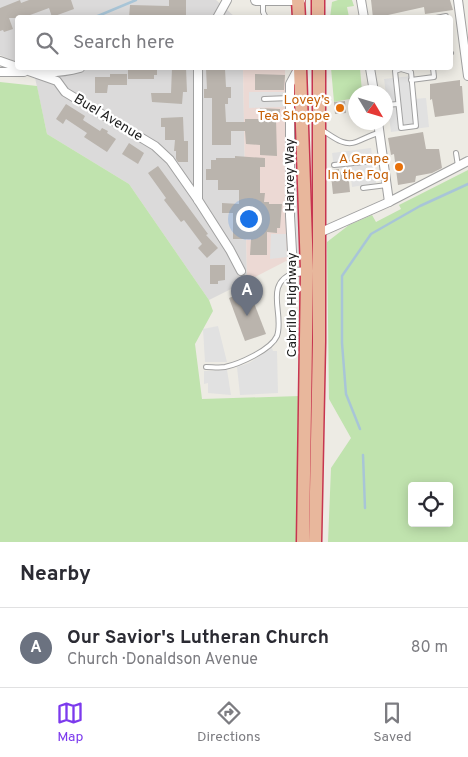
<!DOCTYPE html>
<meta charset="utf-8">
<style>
body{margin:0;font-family:Overpass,sans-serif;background:#f2f2f3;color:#2b2b33}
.controls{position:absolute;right:15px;bottom:15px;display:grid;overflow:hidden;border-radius:5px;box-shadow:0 2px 12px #0003}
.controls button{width:45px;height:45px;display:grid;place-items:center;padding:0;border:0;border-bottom:1px solid #e1e1e2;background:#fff;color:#2b2b33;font:25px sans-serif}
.compass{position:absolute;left:348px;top:85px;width:45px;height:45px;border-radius:50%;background:#fff;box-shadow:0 2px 12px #0003;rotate:128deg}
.you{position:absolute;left:248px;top:218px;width:18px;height:18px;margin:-12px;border:4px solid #fff;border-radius:50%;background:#1a73e8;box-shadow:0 0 0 8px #1a73e833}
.badge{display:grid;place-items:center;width:32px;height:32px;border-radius:50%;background:#7c3aed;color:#fff;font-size:16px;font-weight:700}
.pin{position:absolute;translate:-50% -41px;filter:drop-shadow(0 1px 2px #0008)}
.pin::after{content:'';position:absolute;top:26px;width:18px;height:15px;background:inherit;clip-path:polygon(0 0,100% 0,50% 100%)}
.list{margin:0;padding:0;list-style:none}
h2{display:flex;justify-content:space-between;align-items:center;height:65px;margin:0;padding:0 20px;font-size:21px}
h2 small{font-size:16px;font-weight:400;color:#7c7c81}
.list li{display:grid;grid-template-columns:32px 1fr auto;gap:15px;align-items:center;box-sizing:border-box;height:80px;padding:0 20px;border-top:1px solid #e1e1e2}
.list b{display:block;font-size:19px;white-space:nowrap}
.list p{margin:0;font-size:16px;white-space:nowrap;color:#7c7c81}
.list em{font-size:16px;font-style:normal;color:#7c7c81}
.icon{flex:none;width:28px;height:28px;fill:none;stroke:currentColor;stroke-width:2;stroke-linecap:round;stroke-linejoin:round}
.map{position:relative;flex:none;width:468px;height:542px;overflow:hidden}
.search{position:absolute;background:#fff;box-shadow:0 2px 12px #0003;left:15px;right:15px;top:15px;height:55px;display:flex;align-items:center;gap:12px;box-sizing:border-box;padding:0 18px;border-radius:5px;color:#7c7c81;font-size:19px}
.sheet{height:145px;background:#fff}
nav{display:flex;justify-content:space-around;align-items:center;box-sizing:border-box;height:70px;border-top:1px solid #e1e1e2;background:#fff;font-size:14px;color:#7c7c81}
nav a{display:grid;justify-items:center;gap:2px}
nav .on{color:#7c3aed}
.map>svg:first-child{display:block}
.residential{fill:#dbdada}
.commercial{fill:#ecd9d4}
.grass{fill:#c0e3ae;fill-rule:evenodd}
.parking{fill:#e1e1e1}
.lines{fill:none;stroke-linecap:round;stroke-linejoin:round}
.stream{stroke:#a8c5d7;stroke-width:2.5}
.building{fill:#bab4ad}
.service-casing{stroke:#a1a1a1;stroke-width:6}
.minor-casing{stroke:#a1a1a1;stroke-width:10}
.tertiary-casing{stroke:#a1a1a1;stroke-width:12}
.trunk-casing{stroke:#c73550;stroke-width:15}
.service{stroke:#fff;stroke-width:4}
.minor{stroke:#fff;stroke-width:8}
.tertiary{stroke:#fff;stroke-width:10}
.trunk{stroke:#e8b79c;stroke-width:12}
.food-dot{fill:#e8710a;stroke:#fff;stroke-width:2}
.labels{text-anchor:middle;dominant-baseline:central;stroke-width:4.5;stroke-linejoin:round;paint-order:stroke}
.food-label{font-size:14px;fill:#c56008;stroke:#fff;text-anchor:end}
.street-label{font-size:14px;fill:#1d1d1d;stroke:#fff}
</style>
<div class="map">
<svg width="468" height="542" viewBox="0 0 468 542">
<rect width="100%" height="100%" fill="#edebe4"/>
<!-- residential -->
<g class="residential">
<path d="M0,0H216L235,17L18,18L17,62L0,55Z"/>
<path d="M31,68H243L247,281L209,300L129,184L47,134L33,68Z"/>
</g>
<!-- commercial -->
<path class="commercial" d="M243,68H285L288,260L247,281Z"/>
<!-- grass -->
<g class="grass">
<path d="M338,0H352L354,6L347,7L349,17L330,18L332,2Z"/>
<path d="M331,68H360L362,92H356L355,98L334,102Z"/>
<path d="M0,82L37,86L47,134L129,184L209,300L213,311L195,344L202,399L300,396L297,542H0Z"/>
<path d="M468,170V542H328L331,468L351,438L329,399L327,242L349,225L372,215L376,222L401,209L399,205ZM412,486H449V523H412Z"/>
</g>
<!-- parking -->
<g class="parking">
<path d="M411,76L413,99L426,98L429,127L391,132L384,79Z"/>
<path d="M249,92H284V107L249,108Z"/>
<path d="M290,98L296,99L300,258L293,259Z"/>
<path d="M371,148L376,183L352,187L350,169L334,168L332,153Z"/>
<path d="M271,234H286L287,257L270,259Z"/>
<path d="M218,326L227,362H205L203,329Z"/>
<path d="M272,348L273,351H277L278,393L240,395L237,367L249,363Z"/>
<path d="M227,370L231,395L208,393V383L204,384V371Z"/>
</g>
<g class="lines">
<!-- stream -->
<g class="stream">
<path d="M93,18L136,0"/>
<path d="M360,429L346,394L342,343V276L371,234L420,206L468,184"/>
<path d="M363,455L365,508"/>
</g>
</g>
<!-- building -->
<g class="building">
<path d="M20,0L21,3L29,0H71L74,9L52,17L49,8L22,18H9L13,29L4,32L3,30L0,31V8Z"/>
<path d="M169,0H186V18H129L130,5L169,6Z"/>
<path d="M371,0H450L453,10L425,14L424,7L388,15V18H373Z"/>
<path d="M128,68H157V75H154V79H128Z"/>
<path d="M172,68H186L187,92H183L182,104L152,102L151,93H171Z"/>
<path d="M206,69H225L226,87H231V98H228V104H225L226,122H245V119H260V108L280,109V119H276L277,156L260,155V145L246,144L245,131H231V145H212V98H204V89H207Z"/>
<path d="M110,74H127V85H108L107,93H95V77H110Z"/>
<path d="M255,74L285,75L284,90H255Z"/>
<path d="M460,80V86H462L464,113L435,117L432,99L430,100V84Z"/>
<path d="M345,101L346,113L335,114L334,102Z"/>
<path d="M66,104L85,116L83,120L100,131L102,128L108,131L107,133L116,139L107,152L84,137L87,133L66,119L63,124L56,119Z"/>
<path d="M183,117L184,141H188V162H178L176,159V151H174L175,140H165V127H161V118Z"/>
<path d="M423,132L426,149H439L442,168L432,173L416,176L415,182L398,185L394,154L391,155L388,138Z"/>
<path d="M129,143L144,153L138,164L122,154Z"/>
<path d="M235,156L265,158V167H260V193H265L264,202H269V204H282L280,228H277V233L267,232V255H250L251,239H233V213H222V203L239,204V190H218V180H206V169H211V160H216V158H235Z"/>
<path d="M158,166L208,234L206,235L218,248L207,258L198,248L202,244L184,220L181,222L164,200L166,198L148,173Z"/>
<path d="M339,169V172L348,171L350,192L333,194L331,175H333L332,170Z"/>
<path d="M210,265H225V280L218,281V284H210Z"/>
<path d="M249,290L266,334L245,341L229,298Z"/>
</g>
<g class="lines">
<!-- service casing -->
<g class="service-casing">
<g id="service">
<path d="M263,0V12L266,18"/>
<path d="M436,18L446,16V18"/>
<path d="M450,52L451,53"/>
<path d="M401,69L411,72L416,126L401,128L395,71Z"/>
<path d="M411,80L434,77L433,68"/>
<path d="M264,99L290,98"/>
<path d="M386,105L398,104"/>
<path d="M322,130C332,136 344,147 356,142C364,139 370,135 379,133"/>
<path d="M456,153L458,166"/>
<path d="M334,165L383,160"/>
<path d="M363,188L387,185"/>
<path d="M206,367C212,367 219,368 225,367C239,364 271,350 277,336C285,314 262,283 296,272"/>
</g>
</g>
<!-- minor casing -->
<g class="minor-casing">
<g id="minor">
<path d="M361,0L364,18"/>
<path d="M458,0L468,76"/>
<path d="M217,18L227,0"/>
<path d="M0,61L57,81L65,92L155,146L170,160L198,200L230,250L241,271"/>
<path d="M198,68V200"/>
<path d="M370,68L374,92"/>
<path d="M298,69L290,84V216L293,269L296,272L307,271"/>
<path d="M0,72H24"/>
<path d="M38,72C53,73 66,72 80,68"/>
<path d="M378,122L389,202"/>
<path d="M319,233L389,202L468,161"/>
</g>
</g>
<!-- tertiary casing -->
<g class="tertiary-casing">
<path id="tertiary" d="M256,0H300"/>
</g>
<!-- trunk casing -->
<g class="trunk-casing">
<g id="trunk">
<path d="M298,0L299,18"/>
<path d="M318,0V18"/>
<path d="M300,68L307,271L303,542"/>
<path d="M315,542L319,342V68"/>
</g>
</g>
<!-- service -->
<use href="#service" class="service"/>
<!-- minor -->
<use href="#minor" class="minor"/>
<!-- tertiary -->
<use href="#tertiary" class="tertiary"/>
<!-- trunk -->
<use href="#trunk" class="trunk"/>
</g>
<!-- markers -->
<g class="food-dot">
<circle cx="340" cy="108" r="5"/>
<circle cx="399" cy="167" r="5"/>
</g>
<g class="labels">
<!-- food labels -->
<g class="food-label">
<text x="330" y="100">Lovey’s<tspan x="330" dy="16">Tea Shoppe</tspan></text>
<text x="389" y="159">A Grape<tspan x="389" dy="16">In the Fog</tspan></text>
</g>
<!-- street labels -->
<g class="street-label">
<text transform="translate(108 118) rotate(31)">Buel Avenue</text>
<text transform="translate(290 175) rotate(-90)">Harvey Way</text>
<text transform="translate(292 305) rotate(-90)">Cabrillo Highway</text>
</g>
</g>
</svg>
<div class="controls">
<button><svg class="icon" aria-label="locate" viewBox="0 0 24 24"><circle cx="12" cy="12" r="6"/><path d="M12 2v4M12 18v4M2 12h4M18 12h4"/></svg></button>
</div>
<svg class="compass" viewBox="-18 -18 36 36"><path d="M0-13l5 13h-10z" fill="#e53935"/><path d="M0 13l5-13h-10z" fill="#7c7c81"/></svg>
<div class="you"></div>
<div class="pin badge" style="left:247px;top:316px;background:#6b7280">A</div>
<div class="search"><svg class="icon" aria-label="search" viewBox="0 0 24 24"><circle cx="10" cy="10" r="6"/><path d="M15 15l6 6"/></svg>Search here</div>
</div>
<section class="sheet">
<h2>Nearby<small></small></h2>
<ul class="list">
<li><span class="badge" style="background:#6b7280">A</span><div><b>Our Savior's Lutheran Church</b><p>Church · Donaldson Avenue</p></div><em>80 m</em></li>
</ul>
</section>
<nav>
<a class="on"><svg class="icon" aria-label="map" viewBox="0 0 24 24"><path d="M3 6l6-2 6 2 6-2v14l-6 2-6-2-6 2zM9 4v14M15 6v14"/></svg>Map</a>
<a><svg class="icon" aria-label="directions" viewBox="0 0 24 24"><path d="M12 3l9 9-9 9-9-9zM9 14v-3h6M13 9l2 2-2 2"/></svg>Directions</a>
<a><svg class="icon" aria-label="saved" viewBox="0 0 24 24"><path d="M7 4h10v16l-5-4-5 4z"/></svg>Saved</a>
</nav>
